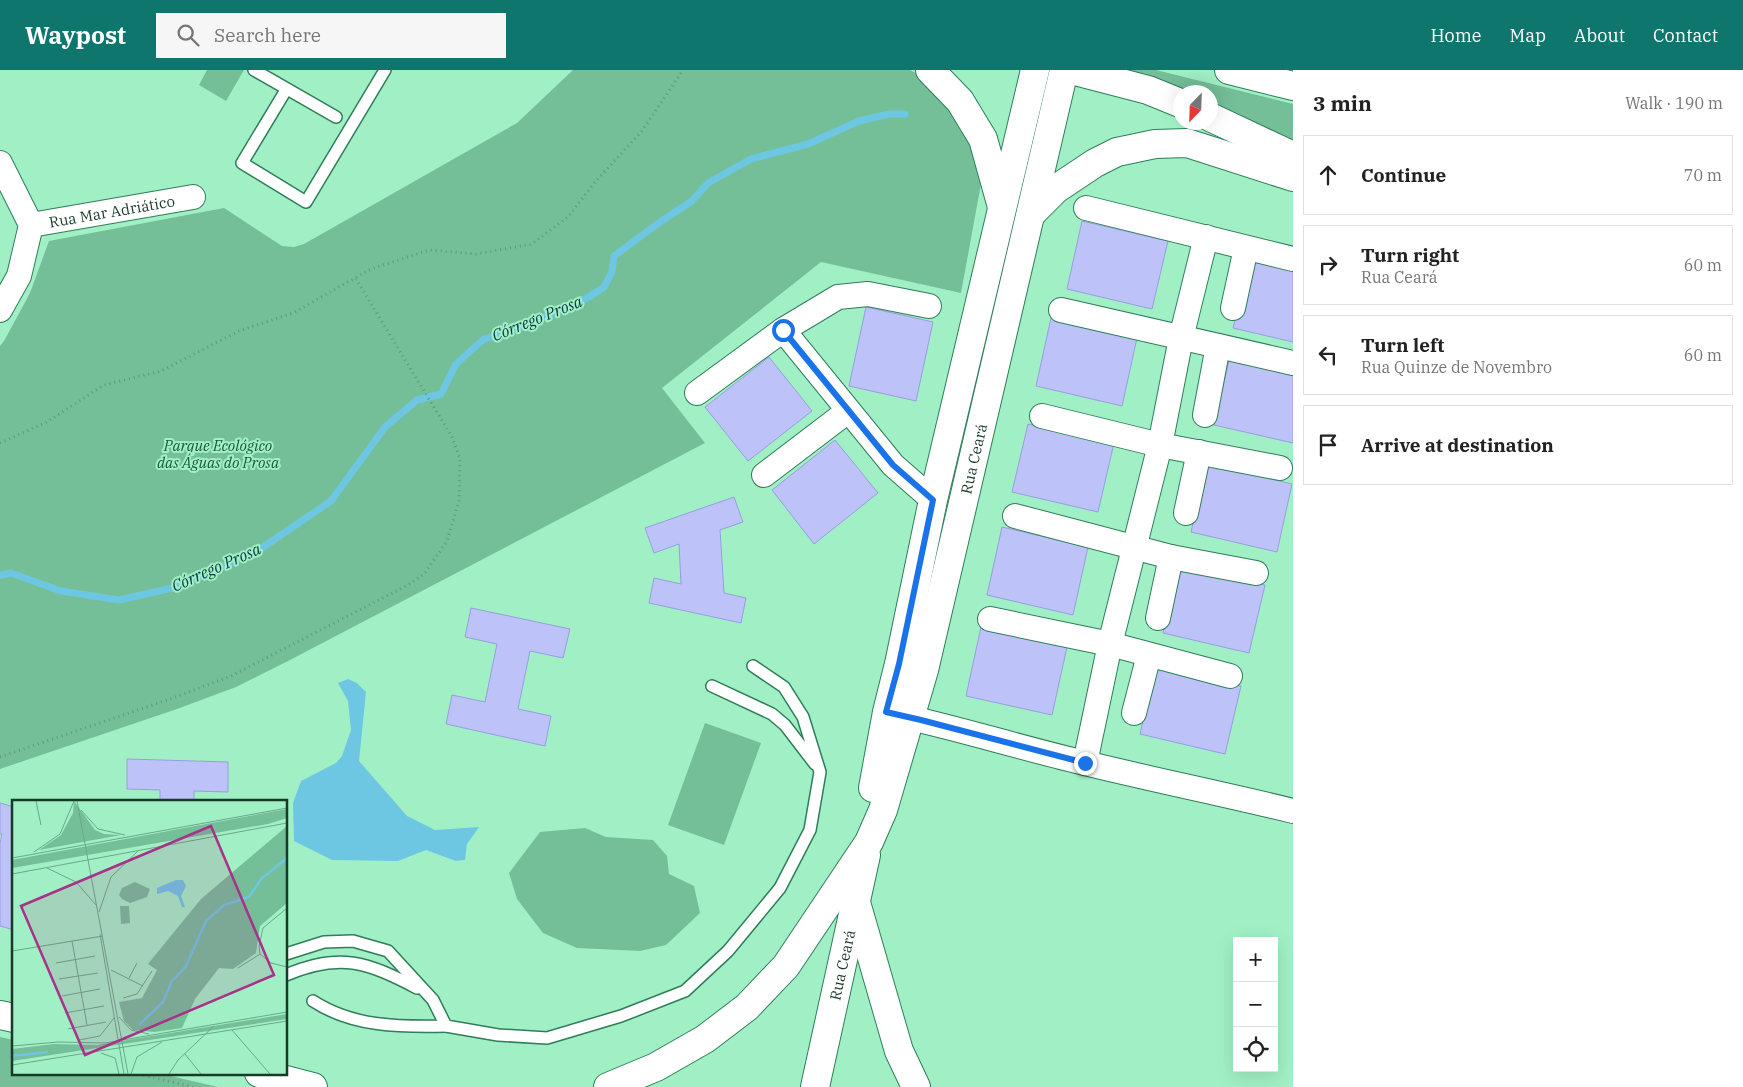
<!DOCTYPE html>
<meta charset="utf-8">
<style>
body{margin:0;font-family:"IBM Plex Serif",serif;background:#f6f6f6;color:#222}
.controls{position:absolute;right:15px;bottom:15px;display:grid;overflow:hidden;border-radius:0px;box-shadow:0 5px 20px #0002}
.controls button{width:45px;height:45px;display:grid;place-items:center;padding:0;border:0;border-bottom:1px solid #e0e0e0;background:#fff;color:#222;font:25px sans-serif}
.compass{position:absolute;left:1173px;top:15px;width:45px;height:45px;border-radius:50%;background:#fff;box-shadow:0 5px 20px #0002;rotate:203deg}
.stop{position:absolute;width:15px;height:15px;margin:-11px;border:4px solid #1a73e8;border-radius:50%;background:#fff}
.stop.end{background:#1a73e8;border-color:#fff;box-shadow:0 1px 5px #0008}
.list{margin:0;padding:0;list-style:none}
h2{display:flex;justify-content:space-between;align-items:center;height:65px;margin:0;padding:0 20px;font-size:21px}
h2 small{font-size:16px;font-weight:400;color:#767676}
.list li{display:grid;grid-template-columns:32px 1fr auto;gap:15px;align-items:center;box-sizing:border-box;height:80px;margin:0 10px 10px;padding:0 10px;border:1px solid #e0e0e0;border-radius:0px}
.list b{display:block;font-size:19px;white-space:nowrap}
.list p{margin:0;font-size:16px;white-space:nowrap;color:#767676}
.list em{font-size:16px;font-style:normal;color:#767676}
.icon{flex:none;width:28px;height:28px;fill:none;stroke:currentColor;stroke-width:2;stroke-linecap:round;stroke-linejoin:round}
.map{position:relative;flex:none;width:1293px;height:1017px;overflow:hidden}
header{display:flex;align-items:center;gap:30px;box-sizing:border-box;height:70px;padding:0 25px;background:#0f766e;color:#fff}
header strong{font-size:24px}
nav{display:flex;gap:28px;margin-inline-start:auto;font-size:18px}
.search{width:350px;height:45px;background:#f6f6f6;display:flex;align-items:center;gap:12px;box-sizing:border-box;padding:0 18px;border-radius:0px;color:#767676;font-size:19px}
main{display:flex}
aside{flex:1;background:#fff}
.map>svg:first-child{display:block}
.green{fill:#74bf98}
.water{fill:#6dc7e3}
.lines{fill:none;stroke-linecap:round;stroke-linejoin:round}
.stream{stroke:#6dc7e3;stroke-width:7}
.building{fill:#bdc3f9;stroke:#979de0}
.lane-casing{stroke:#2e7e59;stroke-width:14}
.street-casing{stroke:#2e7e59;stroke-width:26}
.primary-casing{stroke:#2e7e59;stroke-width:30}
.path{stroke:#5f9879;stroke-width:3;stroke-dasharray:1 4;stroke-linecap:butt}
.lane{stroke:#fff;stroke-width:11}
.street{stroke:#fff;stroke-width:24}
.primary{stroke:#fff;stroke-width:28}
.route{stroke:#1a73e8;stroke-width:6}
.labels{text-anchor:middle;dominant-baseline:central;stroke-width:4;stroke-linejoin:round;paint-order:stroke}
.street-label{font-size:15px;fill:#193a29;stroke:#a1f0c5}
.park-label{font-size:15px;font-style:italic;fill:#1d563b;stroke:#a1f0c5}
.water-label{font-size:16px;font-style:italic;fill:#0e3944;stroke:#a1f0c5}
.inset-river{fill:none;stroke:#6dc7e3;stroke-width:2.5}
.inset-road{fill:none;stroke:#6ba787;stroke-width:1}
.view{fill:#a83289;fill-opacity:0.15;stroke:#a83289;stroke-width:2.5}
.inset-edge{fill:none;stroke:#193a29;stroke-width:2.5}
</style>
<header>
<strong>Waypost</strong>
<div class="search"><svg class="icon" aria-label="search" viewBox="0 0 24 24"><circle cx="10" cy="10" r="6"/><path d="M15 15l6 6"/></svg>Search here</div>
<nav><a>Home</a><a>Map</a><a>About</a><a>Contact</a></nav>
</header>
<main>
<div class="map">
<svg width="1293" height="1017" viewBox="0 0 1293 1017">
<rect width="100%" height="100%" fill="#a1f0c5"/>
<!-- green -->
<g class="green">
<path d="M207,0H244L226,31L199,15Z"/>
<path d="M573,0H910L914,2L952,31L983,103L961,223L821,192L662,318L705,373L288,591L236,617L177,639L0,699V276L4,271L30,223L49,171L224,138L282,176L294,177L304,174L517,53Z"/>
<path d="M1114,0H1156L1293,34V73L1211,35L1210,22H1181Z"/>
<path d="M705,653L761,673L724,775L668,755Z"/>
<path d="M585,758L606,767L653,770L667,786L669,804L694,816L700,843L666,875L640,881L577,878L543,863L517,829L509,803L540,762Z"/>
<path d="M0,967L14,970V1003H158L218,1017H0Z"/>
</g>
<!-- water -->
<path class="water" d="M348,609L357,613L366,622L359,691L407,746L435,760L479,757L467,774L465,790L456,791L426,780L398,791L332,790L294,771L293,733L301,711L336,693L342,686L351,660L348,631L338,613Z"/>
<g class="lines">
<!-- stream -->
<path class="stream" d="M0,505L11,503L61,521L119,530L177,517L259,480L331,431L385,357L417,330L441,324L456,294L484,269L515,260L589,227L604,217L612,202L614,186L660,152L692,131L708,113L751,89L808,74L859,51L889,44H905"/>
</g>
<!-- building -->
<g class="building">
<path d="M1082,151L1168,171L1152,239L1067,219Z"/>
<path d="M1249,190L1293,200V272L1233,258Z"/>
<path d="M866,237L933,252L916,331L849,316Z"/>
<path d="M1051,248L1137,268L1122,336L1036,316Z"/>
<path d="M1230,286L1293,301V373L1214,355Z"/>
<path d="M769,287L812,341L748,391L705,337Z"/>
<path d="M1028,354L1114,373L1098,442L1012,422Z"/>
<path d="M835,370L878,423L814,474L772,420Z"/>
<path d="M1206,394L1292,414L1277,482L1191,462Z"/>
<path d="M734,427L743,452L720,460L724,523L746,528L741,553L649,533L654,508L681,514L679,474L654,483L645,458Z"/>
<path d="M1002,457L1088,477L1073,545L987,525Z"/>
<path d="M1181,496L1265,515L1249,583L1163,563Z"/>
<path d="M471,538L570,559L563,588L530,581L518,639L551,646L545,676L446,654L452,625L485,632L497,574L465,567Z"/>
<path d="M981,557L1067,577L1052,645L966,626Z"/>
<path d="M1155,596L1241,616L1225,684L1140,664Z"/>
<path d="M127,689L228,692V722L194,721V731H160V720L127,719Z"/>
<path d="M0,733L14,737V860L0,856V773L2,764H0Z"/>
</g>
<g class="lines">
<!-- lane casing -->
<g class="lane-casing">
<g id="lane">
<path d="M254,0L336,47"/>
<path d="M286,20L242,93L306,132L385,0"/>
<path d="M712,616L772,644L785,655L815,694"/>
<path d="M286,884L324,872L353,871L388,881L433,930L446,956L498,965L547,968L621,946L685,921L728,881L780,818L810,760L820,702L803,647L784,617L753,596"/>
<path d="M286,905C340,882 367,892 417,918"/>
<path d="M313,931C353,957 400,957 446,956"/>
</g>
</g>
<!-- street casing -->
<g class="street-casing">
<g id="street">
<path d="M0,93L31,155L19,206L0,240"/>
<path d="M1086,138L1293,189"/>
<path id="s1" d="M31,155L193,127"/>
<path d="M1233,238L1246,178"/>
<path d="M1061,240L1293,293"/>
<path d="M783,260L893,395L933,430"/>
<path d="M697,323L783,260L838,227L868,224L929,236"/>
<path d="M1205,345L1218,276"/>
<path d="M1042,346L1160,375L1280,398"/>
<path d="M764,405L848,341"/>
<path d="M1186,443L1199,382"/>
<path d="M1015,446L1171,487L1256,503"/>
<path d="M1158,548L1171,487"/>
<path d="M990,549L1110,574L1230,606"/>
<path d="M1134,643L1149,585"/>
<path d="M893,644C958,658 1021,678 1085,693C1154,710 1224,724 1293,741"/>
<path d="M1085,693L1110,574L1160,375L1181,268L1206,167"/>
</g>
</g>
<!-- primary casing -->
<g class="primary-casing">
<g id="primary">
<path d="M930,0L960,31L983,69L1002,137"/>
<path d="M1071,0L1148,20L1180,33"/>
<path d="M1229,0L1293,16"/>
<path d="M1210,47L1293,86"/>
<path d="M1031,144L1056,119L1095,93L1117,82L1155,74L1187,73L1293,107"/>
<path d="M873,718L887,642L899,594L933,430L1035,0"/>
<path d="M857,836L899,981L916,1017"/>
<path d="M0,945L14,948"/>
<path d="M259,1003L313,1017"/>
<path id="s2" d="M608,1017L656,997L705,969L747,937L786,896L869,772L883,740L924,600L1064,0"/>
<path id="s3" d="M815,1017L866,785"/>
</g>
</g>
<!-- path -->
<g class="path">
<path d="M0,373L47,352L104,315L161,301L239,261L293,243L371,199L429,180L476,184L532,174L568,147L595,112L642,61L683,0"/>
<path d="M0,687L173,628L231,606L408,515L424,504L447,471L459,431L460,389L452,367L356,209"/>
<path d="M134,1003L193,1017"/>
</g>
<!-- lane -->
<use href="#lane" class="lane"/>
<!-- street -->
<use href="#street" class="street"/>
<!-- primary -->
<use href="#primary" class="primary"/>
</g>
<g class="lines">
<!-- route -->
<path class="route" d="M783,260L893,395L933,430L899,594L886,642L921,650L1085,693"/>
</g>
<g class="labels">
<!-- street labels -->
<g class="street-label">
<text stroke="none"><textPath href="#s1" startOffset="82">Rua Mar Adriático</textPath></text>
<text stroke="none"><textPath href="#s2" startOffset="765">Rua Ceará</textPath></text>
<text stroke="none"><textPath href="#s3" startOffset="125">Rua Ceará</textPath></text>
</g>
<!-- park labels -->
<g class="park-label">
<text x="218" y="375">Parque Ecológico<tspan x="218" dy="17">das Águas do Prosa</tspan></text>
</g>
<!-- water labels -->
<g class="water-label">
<text transform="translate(537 248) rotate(-22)">Córrego Prosa</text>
<text transform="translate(216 497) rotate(-24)">Córrego Prosa</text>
</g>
</g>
<!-- overview -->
<g transform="translate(12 730)">
<rect width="275" height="275" fill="#a1f0c5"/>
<path d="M62,1L83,30L92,34L109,35L27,50L49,35L61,13ZM275,9V18L256,24L0,68V60ZM275,26V103L248,126L244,153L221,169L207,168L183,199L170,228L142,232L121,230L112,221L107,202L130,198L145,170L136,164L189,99ZM123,82L138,89L135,97L118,103L110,99L107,95L110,88ZM108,106H117L118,123L109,124ZM275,214V219L0,261V249L42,244L85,245Z" fill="#74bf98"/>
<path d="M164,80H171L174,86L169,96L173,107H170L166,96L156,91L145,94V88Z" fill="#6dc7e3"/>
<path class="inset-river" d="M127,225L151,202L160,181L174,166L194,121L212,105L237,97L249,79L275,58M0,256L36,252"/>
<path class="inset-road" d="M24,1L29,25M65,1L116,274M69,10L86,29L113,35M22,52L48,34L62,1M0,58L275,8M35,68L64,82L84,105M0,74L275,23M275,108L251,128L247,146L248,154L259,163L275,167M87,112L99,77L126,51M88,134L112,274M60,141L75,225M0,151L91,136M44,163L83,156M226,168L248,154M99,170L131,186M117,178L125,163M47,179L86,173M50,196L88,189M111,198L125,194L140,171M53,213L92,206M107,217L119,230L137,234M56,229L94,222M220,230L258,274M67,240L88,236L102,218M0,246L46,242L93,243L275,212M89,253L103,258L107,274M173,254L189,274M0,265L275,221M119,274L125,257L150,242M157,274L166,260L202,226"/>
<path class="view" d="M199,26L262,175L73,255L9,106Z"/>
<rect width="275" height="275" class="inset-edge"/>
</g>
</svg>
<div class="controls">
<button>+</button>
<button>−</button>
<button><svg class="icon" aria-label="locate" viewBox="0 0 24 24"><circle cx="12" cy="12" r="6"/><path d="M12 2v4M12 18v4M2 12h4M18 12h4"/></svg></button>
</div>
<svg class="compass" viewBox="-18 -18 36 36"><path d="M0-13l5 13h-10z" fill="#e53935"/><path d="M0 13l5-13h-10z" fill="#767676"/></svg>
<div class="stop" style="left:783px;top:260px"></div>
<div class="stop end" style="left:1085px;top:693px"></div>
</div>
<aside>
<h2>3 min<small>Walk · 190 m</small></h2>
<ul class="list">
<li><svg class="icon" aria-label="ahead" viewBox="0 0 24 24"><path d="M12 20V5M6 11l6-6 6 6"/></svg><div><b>Continue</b></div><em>70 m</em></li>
<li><svg class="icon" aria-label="right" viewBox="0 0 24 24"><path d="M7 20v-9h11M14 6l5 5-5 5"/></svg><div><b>Turn right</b><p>Rua Ceará</p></div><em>60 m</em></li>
<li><svg class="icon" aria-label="left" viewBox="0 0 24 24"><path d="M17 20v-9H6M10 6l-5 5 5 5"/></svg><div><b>Turn left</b><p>Rua Quinze de Novembro</p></div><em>60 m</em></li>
<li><svg class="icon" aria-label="arrive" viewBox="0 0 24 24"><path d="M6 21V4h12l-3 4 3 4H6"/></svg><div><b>Arrive at destination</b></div></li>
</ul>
</aside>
</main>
